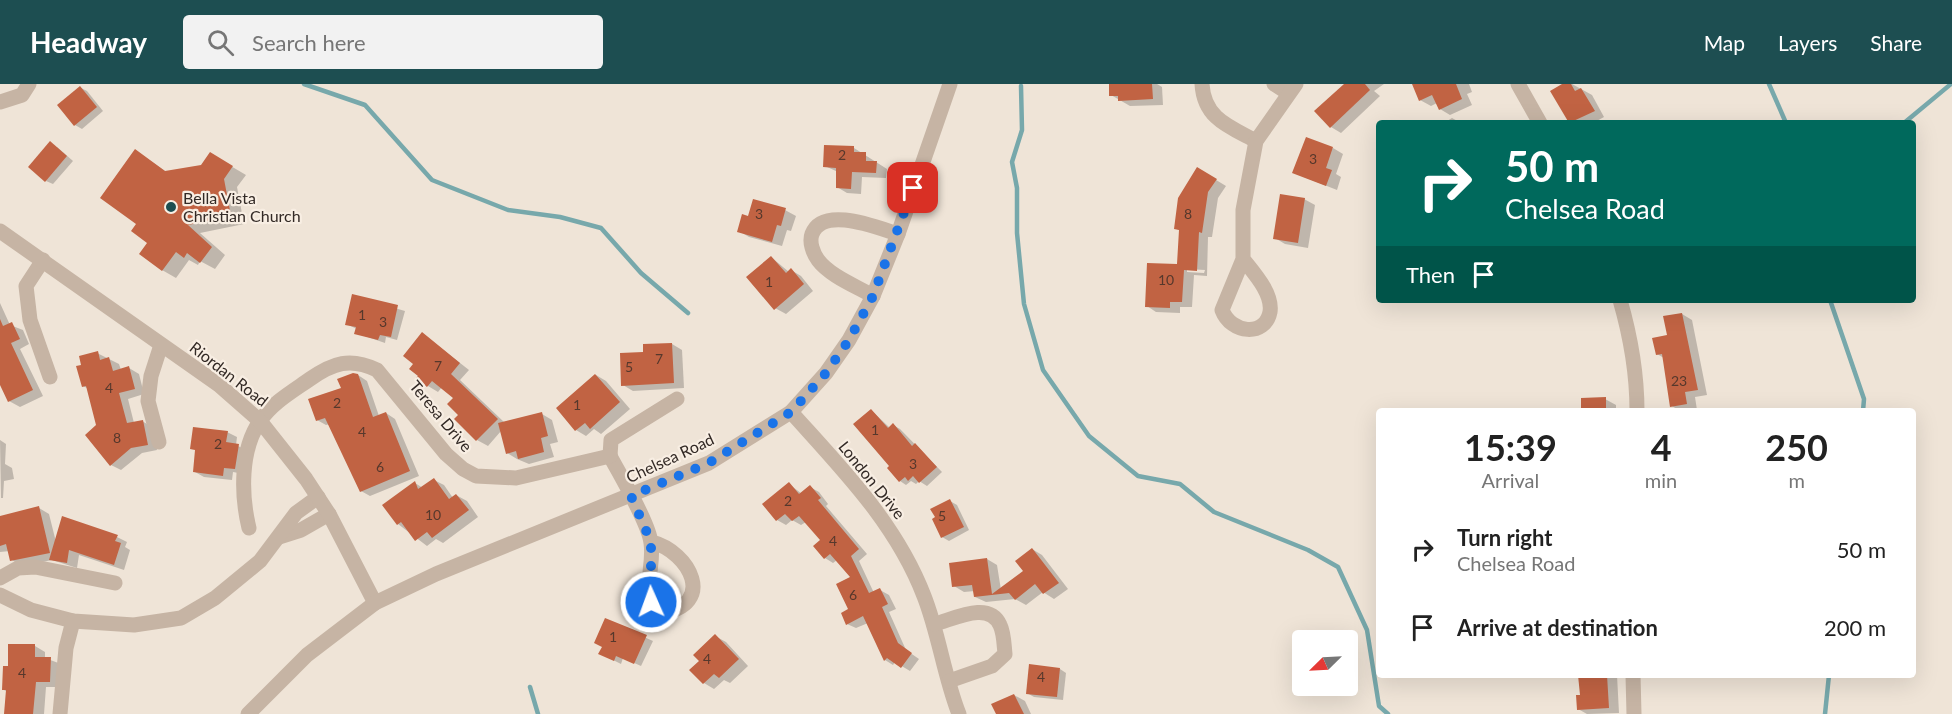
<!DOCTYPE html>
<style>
:root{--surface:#fff;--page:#f2f2f2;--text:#222;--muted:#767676;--accent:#1d4e51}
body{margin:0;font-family:Lato,sans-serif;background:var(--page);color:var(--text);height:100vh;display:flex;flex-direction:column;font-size:22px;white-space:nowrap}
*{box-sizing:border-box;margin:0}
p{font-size:20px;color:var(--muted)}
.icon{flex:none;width:33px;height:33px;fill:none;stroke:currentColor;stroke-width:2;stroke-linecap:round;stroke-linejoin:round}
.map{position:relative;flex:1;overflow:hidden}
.sheet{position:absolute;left:1376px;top:324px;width:540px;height:270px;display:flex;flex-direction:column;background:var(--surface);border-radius:6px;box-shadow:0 6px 24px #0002}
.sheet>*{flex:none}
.hud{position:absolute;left:1376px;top:36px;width:540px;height:183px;border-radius:6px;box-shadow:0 6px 24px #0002;background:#00695c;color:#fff;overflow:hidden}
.needle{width:39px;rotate:246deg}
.buttons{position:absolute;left:1292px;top:546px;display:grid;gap:12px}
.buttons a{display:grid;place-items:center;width:66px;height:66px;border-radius:6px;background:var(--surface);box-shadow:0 6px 24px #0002;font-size:30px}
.pin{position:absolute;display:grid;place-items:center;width:51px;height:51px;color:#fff;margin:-26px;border-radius:12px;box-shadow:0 3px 9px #0006}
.me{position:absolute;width:66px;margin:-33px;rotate:358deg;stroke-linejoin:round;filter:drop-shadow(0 0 4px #0008)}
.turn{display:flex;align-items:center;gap:21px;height:126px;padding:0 30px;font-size:27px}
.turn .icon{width:78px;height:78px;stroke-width:2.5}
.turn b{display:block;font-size:42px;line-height:51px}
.then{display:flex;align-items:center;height:57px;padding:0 30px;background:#0003;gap:12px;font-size:22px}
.eta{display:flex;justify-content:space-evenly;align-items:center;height:102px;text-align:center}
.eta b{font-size:36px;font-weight:700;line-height:42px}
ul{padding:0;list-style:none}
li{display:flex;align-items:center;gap:18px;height:78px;padding:0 30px}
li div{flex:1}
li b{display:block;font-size:22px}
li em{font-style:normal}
header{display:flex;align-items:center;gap:36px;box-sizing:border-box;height:84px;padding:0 30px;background:var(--accent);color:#fff}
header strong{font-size:28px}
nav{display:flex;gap:33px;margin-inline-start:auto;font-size:21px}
.search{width:420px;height:54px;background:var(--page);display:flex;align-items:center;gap:15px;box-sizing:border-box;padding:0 21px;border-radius:6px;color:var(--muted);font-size:22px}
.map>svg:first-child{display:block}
</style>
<header>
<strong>Headway</strong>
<div class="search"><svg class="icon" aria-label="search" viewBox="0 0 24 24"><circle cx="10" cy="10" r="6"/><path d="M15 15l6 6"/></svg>Search here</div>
<nav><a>Map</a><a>Layers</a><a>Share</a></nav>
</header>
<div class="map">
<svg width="1952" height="630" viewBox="0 0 1952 630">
<rect width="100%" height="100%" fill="#efe4d7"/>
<g fill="#0003" fill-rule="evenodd">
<path d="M1110,0H1157L1162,3L1163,21L1130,22L1111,11Z"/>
<path d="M1346,0H1384L1374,7L1380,12L1341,49L1331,43Z"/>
<path d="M1413,0H1469L1472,8L1467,10L1472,21L1450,31L1440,25L1437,19L1431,22L1420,16Z"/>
<path d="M1565,0H1572L1592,11L1604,33L1593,39H1570L1552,7Z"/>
<path d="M81,4L87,7L103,27L82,45L75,41Z"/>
<path d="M1452,34L1461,39H1444Z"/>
<path d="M57,63L73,77L53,100L46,97Z"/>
<path d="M854,64L887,85L886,94L862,93L861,110L847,109L837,103L838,88L825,82Z"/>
<path d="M1333,64L1343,70L1336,90L1341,93L1337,106L1294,89Z"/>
<path d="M136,67L168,89L224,78L246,91L237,103L244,140L200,149L225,171L215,185L200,177L198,181L189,176L176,194L162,186L138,140Z"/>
<path d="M1198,85L1226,102L1218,114L1212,153H1208L1207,192L1194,191L1192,223H1180V229L1156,228L1147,222L1179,182L1181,147L1175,144ZM1187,185L1205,186L1204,189L1187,188Z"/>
<path d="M1304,115L1315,121L1308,164L1285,160L1275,154Z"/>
<path d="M785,126L796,132L791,147L787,146L782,162L749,153L739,147L750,134Z"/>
<path d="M771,173L789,188L791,186L801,192L813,207L786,230L775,224Z"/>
<path d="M353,212L405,227L397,256L386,253L385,259L356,249L357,245L346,240Z"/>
<path d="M0,219L10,241L23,246L29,260L20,265L43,312L20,323L9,317L0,298Z"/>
<path d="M1682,230L1692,236L1707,311L1695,313L1697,326L1689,327H1680L1672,322L1664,274L1657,270Z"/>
<path d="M423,250L469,286L460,296L505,339L542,330L552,336L558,358L550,360L554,373L529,380L517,375L507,369L501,347L488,362L477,356L456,335L460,331L455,314L442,303L438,308L428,302Z"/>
<path d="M672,260L682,266L684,304L633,307L623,301Z"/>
<path d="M97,269L119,280L121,286L129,284L139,290L144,310L128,315L134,339L142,337L152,343L157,366L142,369L121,386L111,381L89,305L83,302V282Z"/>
<path d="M358,291L367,297L379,332L386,329L395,335L419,392L370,412L361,407L330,340L326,341L317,336L343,305Z"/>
<path d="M596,291L606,297L630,325L601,350L594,345L586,352L576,346Z"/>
<path d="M1605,315L1616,321V327H1583Z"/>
<path d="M871,326L890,344L893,341L900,345L942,388L927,402L919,397L916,400L911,397L906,401L900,397L891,382Z"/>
<path d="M227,348L237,353L236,361L248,367L244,390L233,388L232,396L204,393L195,388L197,367Z"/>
<path d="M0,356L6,360L5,380L12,384L14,395L4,397L3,414H1Z"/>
<path d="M434,396L444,401L453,414L456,411L467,417L478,433L443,459L436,455L427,462L398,440L415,399L423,404Z"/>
<path d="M789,400L802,410L810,403L819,408L828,420L826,422L867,470L859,477L874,509L880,506L889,511L896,525L889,528L906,566L919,575L910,587L895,578L893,581L885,576L868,539L856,544L847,540L852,493L837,476L833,479L825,474L822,457L806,438L801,441L792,436L786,441L777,436Z"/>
<path d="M950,417L957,421L969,446L949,457L942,453L937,434Z"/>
<path d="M39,424L49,430L56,458L117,453L127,458L125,463L130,466L124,486L79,471L77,484L52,476L22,482L12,476L10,467L0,468V433Z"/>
<path d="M1032,465L1042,471L1068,505L1054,515L1043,508L1026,521L1015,515L986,518L975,513V507L964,508L954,502L987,475L997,481L1001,506L1025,487Z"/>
<path d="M606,536L653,557L641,582L623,574L621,580L607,573L603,563Z"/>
<path d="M715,552L726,558L748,582L730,599L724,596L714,605L704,599L701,577Z"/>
<path d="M35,562L45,568V574L61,580L60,603H46L44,630H6L8,608L4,606L9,584Z"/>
<path d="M1060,585L1066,589L1063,616L1034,613L1027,609Z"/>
<path d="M1580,591H1617L1619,629L1587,630L1578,625L1581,613Z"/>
<path d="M1673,591H1695V593H1678Z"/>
<path d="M1014,611L1025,617L1031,630H997Z"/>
</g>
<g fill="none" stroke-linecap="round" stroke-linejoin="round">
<g stroke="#77a8ab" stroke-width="4.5">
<path d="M304,0L365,21L432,96L508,126L560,133L601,144L641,189L688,229"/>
<path d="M1769,0L1786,39"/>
<path d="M1021,2L1022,46L1012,78L1017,104V149L1024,220L1043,286L1089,352L1138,392L1180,400L1214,428L1308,466L1338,483L1367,546L1379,622L1388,630"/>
<path d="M1904,39L1951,0"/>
<path d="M1830,216L1864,315L1863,327"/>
<path d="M530,603L538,630"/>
<path d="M1825,630L1829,591"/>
</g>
</g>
<g fill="#c16343">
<path d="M1109,0H1152L1153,15L1118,17V12H1109Z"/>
<path d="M1344,0H1365L1370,6L1330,44L1314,27Z"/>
<path d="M1412,0H1456L1462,15L1439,26L1432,11L1419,17Z"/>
<path d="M1562,0H1571L1575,7L1581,4L1595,27L1569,39L1550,7Z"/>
<path d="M80,2L97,23L74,42L57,21Z"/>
<path d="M1306,53L1333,63L1326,84L1332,86L1326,102L1292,89Z"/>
<path d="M50,57L67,72L45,98L28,83Z"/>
<path d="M824,61L854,62V68H866V77H877L876,89L852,88L851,105L836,104V84L823,83Z"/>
<path d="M135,65L165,87L201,81L210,68L233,82L224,95L231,132L188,141L212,163L200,179L187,169L184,174L176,168L162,187L139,170L147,159L131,147L136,140L100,114Z"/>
<path d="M1197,83L1217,95L1208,108L1202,149L1199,148L1197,187L1184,186L1182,218H1170V224L1145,223L1147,179L1177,180L1179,146L1174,145L1178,114Z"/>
<path d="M1280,110L1305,114L1298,159L1273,155Z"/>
<path d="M753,115L786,124L781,142L777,141L772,158L737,148L742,130L748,132Z"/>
<path d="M771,172L786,189L791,184L804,200L774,226L746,193Z"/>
<path d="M352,210L398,221L391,253L380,251L378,256L354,250L356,243L345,241Z"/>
<path d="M1682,229L1698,306L1685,308L1687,320L1670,323L1662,270L1656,271L1652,254L1667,251L1663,232Z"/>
<path d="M0,235L3,242L12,238L20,255L11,259L33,306L8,318L0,301Z"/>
<path d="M422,248L460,279L451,290L498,335L476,357L454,335L458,331L447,320L453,314L432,297L427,303L416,294L418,292L409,285L413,280L403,272Z"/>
<path d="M672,259L674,299L621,302L620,269L643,268V260Z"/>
<path d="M98,267L100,276L109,273L113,287L129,282L135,305L119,309L127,339L143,336L148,361L131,364L110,382L85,351L96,341L86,302L82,303L76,282L81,281L79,272Z"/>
<path d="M353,289L358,290L373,333L386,328L410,387L360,408L325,334L316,337L308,315L341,304L337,295Z"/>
<path d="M595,290L620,318L590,345L585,339L575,347L556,324Z"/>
<path d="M1606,313V327H1581V314Z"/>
<path d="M871,325L888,344L893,339L912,362L915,359L937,383L919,399L913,392L908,397L905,393L899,398L887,384L889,382L853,340Z"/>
<path d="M542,328L548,352L541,354L544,368L518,375L516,367L506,370L498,339Z"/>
<path d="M193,343L228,347L226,358L239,360L235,385L224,384L223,392L193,388L195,366L190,365Z"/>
<path d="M434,394L449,415L456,410L469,426L432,454L427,448L415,457L401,438L397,441L382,421L415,397L418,405Z"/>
<path d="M789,398L799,410L810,401L821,414L818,416L859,465L851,472L869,509L880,504L888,520L882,523L898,559L912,569L901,584L887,574L884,577L863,532L846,541L841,529L848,525L836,500L850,493L830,470L824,475L813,462L820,456L799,432L792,437L785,430L776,437L762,420Z"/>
<path d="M950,415L964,443L941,454L932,435L935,433L930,425Z"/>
<path d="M39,422L50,469L10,477L6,460L0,462V432Z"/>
<path d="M62,432L118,451L115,457L121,459L114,481L69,466L67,479L49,476Z"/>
<path d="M1032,464L1059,499L1043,510L1035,500L1015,516L1009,509L974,513L972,501L952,503L949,479L987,474L992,510L1023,487L1015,477Z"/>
<path d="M605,534L647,551L634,580L616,572L614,577L598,570L602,563L594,559Z"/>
<path d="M715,550L739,575L719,594L714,590L703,600L689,586L699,577L693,571Z"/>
<path d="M8,560H35V573H51L50,598H36L33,630H4L6,606H2L3,582H8Z"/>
<path d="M1029,580L1060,584L1057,613L1026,610Z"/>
<path d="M1578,591H1607L1609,624L1577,626L1576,611H1580Z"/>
<path d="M1014,610L1024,630H996L991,620Z"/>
</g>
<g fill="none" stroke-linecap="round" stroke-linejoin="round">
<g stroke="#c6b4a4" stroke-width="15">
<path d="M1202,0C1204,35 1230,43 1256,57"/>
<path d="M1274,0L1288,9"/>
<path d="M1518,0L1540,39"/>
<path d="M0,18L22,11L29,0"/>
<path d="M1243,175C1253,188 1273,209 1270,228C1265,253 1231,250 1222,226L1243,175V126L1256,57L1296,0"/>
<path d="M43,176L26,202L30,236L50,293"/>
<path d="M873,212C856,202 830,192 818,176C813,169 809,158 812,150C823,121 878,144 898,150"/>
<path d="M1620,216C1631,254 1637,288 1637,327"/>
<path d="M791,328C842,385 896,439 924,512C939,550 944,592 959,630"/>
<path d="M159,358L148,317L151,292L161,261"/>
<path d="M610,372C620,391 649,439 651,459C655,486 639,505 661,529C717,521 690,468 652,458"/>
<path d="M610,372L611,356L677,315"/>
<path d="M249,444C241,411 240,366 260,337C272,319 293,307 310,295C333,279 350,273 377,286L446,370L463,385L476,392L516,394L610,372"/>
<path d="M279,453L301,446L329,430"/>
<path d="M0,494L18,484L35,483L115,499"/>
<path d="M0,511L31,526L73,537L134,541L181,534L215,514L260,477L296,429L318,413"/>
<path d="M935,540C954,535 989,516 1000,541C1004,549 1004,561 1005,570L992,582L949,597"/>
<path d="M1633,591L1634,630"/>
<path d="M60,630L66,564L73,537"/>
</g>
<g stroke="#c6b4a4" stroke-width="15">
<path d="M0,147L219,301L260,337L306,395L329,430L375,519"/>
<path d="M248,630L307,571L375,519L436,490L709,379L791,328L826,289L849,256L873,212L898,150L950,0"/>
</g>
</g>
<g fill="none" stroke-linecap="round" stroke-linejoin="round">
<path stroke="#1a73e8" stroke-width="10" stroke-dasharray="0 18" d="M651,518V458L631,412L709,379L791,328L826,289L849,256L873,212L913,104"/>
</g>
<circle fill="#1d4e51" stroke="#f8eee3" stroke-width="2" cx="171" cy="123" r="6"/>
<g text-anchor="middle" stroke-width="4.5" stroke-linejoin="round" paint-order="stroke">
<g font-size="14" fill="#56382c">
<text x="842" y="76">2</text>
<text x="1313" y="80">3</text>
<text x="759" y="135">3</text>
<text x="1188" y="135">8</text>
<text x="1166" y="201">10</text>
<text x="769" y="203">1</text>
<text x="362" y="236">1</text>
<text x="383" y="243">3</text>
<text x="659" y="280">7</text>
<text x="438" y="287">7</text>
<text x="629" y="288">5</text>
<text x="1679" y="302">23</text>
<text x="109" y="309">4</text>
<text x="337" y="324">2</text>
<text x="577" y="326">1</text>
<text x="875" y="351">1</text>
<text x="362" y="353">4</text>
<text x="117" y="359">8</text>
<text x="218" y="365">2</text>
<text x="913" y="385">3</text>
<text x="380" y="388">6</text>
<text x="788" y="422">2</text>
<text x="433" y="436">10</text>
<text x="942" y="437">5</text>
<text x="833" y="462">4</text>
<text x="853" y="516">6</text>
<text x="613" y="558">1</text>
<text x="707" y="580">4</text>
<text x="22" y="594">4</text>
<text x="1041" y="598">4</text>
</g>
<g font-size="16" fill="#322925" stroke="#f8eee3" text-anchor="start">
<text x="183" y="120">Bella Vista<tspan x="183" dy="18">Christian Church</tspan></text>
</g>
<g font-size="16" fill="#322925" stroke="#f8eee3">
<text transform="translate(229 290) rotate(38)" y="6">Riordan Road</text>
<text transform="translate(441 332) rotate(50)" y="6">Teresa Drive</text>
<text transform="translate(670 374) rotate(-25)" y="6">Chelsea Road</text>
<text transform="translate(872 396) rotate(51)" y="6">London Drive</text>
</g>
</g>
</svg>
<div class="buttons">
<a><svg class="needle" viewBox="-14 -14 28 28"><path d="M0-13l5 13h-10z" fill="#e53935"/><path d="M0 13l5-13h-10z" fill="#767676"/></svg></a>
</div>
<div class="pin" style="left:913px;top:104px;background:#d93025"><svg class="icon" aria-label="arrive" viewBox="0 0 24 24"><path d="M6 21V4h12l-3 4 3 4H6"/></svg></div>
<svg class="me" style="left:651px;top:518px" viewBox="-20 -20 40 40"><circle r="17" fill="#1a73e8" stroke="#fff" stroke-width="3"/><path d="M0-11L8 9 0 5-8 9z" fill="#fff"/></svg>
<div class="hud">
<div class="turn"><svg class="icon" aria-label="right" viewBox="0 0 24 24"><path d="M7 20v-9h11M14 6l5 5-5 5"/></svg><div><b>50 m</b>Chelsea Road</div></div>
<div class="then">Then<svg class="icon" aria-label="arrive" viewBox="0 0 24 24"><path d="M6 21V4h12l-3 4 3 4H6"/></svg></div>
</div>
<section class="sheet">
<div class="eta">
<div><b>15:39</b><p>Arrival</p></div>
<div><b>4</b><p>min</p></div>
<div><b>250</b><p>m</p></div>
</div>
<ul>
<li><svg class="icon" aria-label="right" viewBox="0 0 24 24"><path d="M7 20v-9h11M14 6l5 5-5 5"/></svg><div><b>Turn right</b><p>Chelsea Road</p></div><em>50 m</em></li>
<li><svg class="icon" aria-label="arrive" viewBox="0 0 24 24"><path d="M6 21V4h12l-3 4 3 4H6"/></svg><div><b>Arrive at destination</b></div><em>200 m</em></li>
</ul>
</section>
</div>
